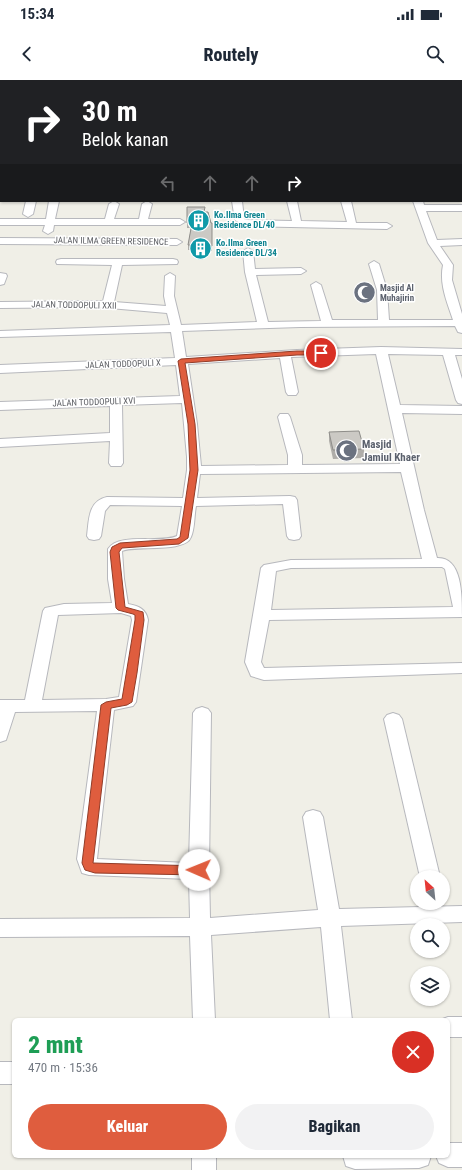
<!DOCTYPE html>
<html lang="id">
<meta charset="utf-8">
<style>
:root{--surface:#fff;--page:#f2f2f3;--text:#1f2937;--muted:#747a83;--accent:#df5d3e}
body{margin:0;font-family:"Roboto Condensed",sans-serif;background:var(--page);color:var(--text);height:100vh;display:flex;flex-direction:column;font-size:15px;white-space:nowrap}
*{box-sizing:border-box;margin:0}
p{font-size:13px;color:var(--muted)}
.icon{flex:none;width:22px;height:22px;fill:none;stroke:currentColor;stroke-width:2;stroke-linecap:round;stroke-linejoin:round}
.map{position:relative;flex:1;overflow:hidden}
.side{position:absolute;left:12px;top:938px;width:438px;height:140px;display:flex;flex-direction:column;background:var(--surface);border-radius:6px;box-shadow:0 1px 3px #0004}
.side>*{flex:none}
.banner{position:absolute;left:0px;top:0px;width:462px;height:122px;box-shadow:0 1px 3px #0004;background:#202124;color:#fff;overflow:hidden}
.needle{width:26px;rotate:333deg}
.controls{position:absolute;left:410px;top:790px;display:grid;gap:8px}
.controls a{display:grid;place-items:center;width:40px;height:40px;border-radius:50%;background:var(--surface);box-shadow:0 1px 3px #0004;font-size:20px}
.pin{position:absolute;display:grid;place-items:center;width:34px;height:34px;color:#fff;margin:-17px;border:2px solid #fff;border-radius:50%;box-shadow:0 1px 4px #0007}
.me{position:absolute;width:44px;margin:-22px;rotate:271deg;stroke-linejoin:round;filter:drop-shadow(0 0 3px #0008)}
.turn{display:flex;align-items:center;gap:14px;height:84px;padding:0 16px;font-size:18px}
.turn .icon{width:52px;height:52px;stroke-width:2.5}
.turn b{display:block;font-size:28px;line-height:34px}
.lanes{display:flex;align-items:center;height:38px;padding:0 16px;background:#0003;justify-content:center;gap:20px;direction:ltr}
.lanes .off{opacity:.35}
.round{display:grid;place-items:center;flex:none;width:42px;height:42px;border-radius:21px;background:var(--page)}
.summary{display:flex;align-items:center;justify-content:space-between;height:68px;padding:0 16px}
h1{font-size:24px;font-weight:800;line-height:30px;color:#1e9e55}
.cta{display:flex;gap:8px;margin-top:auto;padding:8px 16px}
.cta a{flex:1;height:46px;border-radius:24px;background:var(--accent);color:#fff;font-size:16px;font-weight:800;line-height:46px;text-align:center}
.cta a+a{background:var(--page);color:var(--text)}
.status{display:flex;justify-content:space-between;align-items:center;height:28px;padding:0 20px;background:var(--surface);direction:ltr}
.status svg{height:11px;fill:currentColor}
header{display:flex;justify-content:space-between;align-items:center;height:52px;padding:0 16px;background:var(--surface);font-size:18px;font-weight:800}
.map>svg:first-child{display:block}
</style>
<div class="status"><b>15:34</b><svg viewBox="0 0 49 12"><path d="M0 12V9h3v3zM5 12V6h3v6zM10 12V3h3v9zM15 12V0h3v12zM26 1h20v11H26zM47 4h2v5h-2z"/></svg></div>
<header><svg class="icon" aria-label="back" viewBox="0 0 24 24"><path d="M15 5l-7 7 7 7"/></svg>Routely<svg class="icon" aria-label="search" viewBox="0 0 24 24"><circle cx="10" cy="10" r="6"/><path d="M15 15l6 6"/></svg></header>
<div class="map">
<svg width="462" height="1090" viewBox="0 0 462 1090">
<rect width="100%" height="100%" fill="#f0efe7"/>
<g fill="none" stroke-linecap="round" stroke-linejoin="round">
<defs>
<g id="minor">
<path d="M44,0H54L43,1Z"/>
<path d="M117,0H126L116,1Z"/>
<rect x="0" y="12" width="1" height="4"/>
<rect x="461" y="12" width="1" height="4"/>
<rect x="461" y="24" width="1" height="4"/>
<rect x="461" y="38" width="1" height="4"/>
<rect x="461" y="52" width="1" height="4"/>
<rect x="0" y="54" width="1" height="4"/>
<rect x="461" y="67" width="1" height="4"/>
<rect x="0" y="96" width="1" height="6"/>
<rect x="461" y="99" width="1" height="6"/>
<rect x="0" y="114" width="1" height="6"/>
<path d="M26,121H36L33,134L28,137L23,134Z"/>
<path d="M49,121H59L55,139H105L109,124L114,121L119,124L114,139H139L142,124L147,121L152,124L148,139H180L185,142L180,145H54L53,151L48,154L43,151L45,145H0V139H46Z"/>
<path d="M232,121H242L244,139L247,140L292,141L287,121H297L301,141L347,142L341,121H351L356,143H387L392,146L387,149L245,146L235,140Z"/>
<path d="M413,121H423L424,125H462V131H426L437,160L462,159V165L440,166L453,185L452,200L462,234V253L458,252L455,246L300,247L182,251L186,277L297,270L381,267L462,269V275H455L462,299V324L458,323L456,320L443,275L388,274L400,325L462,326V334L402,333L424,430L437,478C462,477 462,514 462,537L269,540L261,582L264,588L462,583V593L264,600L251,596L245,582L261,488L264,485L291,480L422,479L401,392L200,394L197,418L290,416L295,417L297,420L301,456L299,459L294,460L289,459L287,456L283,424L196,426C194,436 195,448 191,457C186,473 136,465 122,471L124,499L128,524C139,526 146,529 148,540L136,622L133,626L114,630L97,779L189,783L193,633L196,629L202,627L208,629L211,633L209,791L210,838L318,830L303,737L306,732L313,730L320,732L323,737L339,829L462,826V842L341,846L352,940H330L321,847L211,855L215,940H193L190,856L0,857V839L190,838L189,799L89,795L82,793L77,779L97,631L15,632L6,660L0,662V620H25L43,531L45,528L64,524L112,523L108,499V469C119,452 160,464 177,456L182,426L110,425L105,431L101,456L99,459L94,460L89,459L87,456C89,440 88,421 107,417L183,418L187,390V377L182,323L122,325L123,383L121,386H111L109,383L110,361L0,367V359L110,353V326L0,330V322L180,316L176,285L0,293V285L175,278L171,252L0,257V251L170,245L167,233L98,227L0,228V222L103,221L112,185L57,184L56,182L57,180L61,179H173L177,180L178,182L177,184L122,185L114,222L166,226L164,216L165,196L170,193L175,196L174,216L181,245L257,242L245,192L243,171L248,168L253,171L255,189L301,188L306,191L301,194L256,195L268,242L321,241L311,205L316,202L321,205L332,240H378L377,210L369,184L374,181L379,184L387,210L389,240H453C447,222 439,204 443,185L428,163ZM376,274L400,384L302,385V375L290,337L288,334H280L278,337L288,375V385L201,386L197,344L188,284L280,278L286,312L288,315H296L298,312L291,277ZM431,487H442L445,489L453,527L271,530L276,491L291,488ZM121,533L131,536L132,540L119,617L106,619L42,620L58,535Z"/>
<path d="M0,158L177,159L182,162L177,165L0,164Z"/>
<path d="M0,193L6,194L7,196L4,204L0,205Z"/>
<path d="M393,633L399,635L402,639L440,797H420L384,639L387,635Z"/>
<path d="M448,937H462V957H448V940H440Z"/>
<rect x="0" y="982" width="14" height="22"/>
<path d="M448,1063H462V1087H448L439,1083L436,1076H448Z"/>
<rect x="192" y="1076" width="24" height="14"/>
<path d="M343,1076H431L428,1085L419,1088L355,1089L346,1086Z"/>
</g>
<g id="secondary">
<path d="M72,0H85L86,1H73Z"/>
<path d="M322,0H347L321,1Z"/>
<rect x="0" y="48" width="1" height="6"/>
</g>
</defs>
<use href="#minor" stroke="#b7b8bd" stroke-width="2"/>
<use href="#secondary" stroke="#b8bac0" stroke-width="2"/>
<use href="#minor" fill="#fff" fill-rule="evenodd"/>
<use href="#secondary" fill="#fff" fill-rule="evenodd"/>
</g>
<g fill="#afada9">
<path d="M187,127L205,132L211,143H212V171L188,170V165L191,148H187Z"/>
<path d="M329,352L364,369V378L333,379L329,361Z"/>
</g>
<g fill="#cbc9c4" stroke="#8e8d89">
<path d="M208,0H226L227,1H208Z"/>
<rect x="0" y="70" width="1" height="6"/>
<path d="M187,127H205L204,132H208L211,143H212V166L188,165L192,143H187Z"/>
<path d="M359,351L364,369L333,370L329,352Z"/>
</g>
<path fill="#df5d3e" stroke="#913c28" d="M297,271H321L324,273L321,275H297L185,283L195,344L198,390L188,458L179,464L122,468L119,472L125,527L143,532L144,540L137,593L132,622L127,625L111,628L93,783L199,786L203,787L205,790L203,794L199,795L95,793L85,790L82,783L101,625L106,622L122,619L135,540V535L133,534L118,530L116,528L110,472L112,467L120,463L177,459L180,457L190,390L188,344L178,281L181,279Z"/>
<defs>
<symbol id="building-disc" viewBox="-11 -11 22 22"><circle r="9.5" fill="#0f9aa8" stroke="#fff"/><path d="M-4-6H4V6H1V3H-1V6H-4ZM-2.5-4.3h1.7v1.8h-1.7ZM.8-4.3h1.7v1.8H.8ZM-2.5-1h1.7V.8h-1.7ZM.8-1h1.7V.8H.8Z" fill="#fff"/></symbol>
<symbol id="mosque-disc" viewBox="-11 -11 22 22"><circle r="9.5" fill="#6b7280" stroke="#fff"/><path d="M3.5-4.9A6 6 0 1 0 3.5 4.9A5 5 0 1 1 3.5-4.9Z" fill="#fff"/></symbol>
</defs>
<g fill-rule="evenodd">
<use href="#building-disc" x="186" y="128" width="25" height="25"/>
<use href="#building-disc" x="188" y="156" width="25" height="25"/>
<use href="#mosque-disc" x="352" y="200" width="25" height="25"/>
<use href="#mosque-disc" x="334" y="358" width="25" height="25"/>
</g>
<g text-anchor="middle" stroke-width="3" stroke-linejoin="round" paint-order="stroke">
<g font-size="9" font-weight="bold" fill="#0d838f" stroke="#fff" text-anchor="start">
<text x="214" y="138">Ko.Ilma Green<tspan x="214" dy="10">Residence DL/40</tspan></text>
<text x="216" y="166">Ko.Ilma Green<tspan x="216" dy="10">Residence DL/34</tspan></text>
</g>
<g font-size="9" fill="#5f6166" stroke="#fff">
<text transform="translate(111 161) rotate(1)" y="3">JALAN ILMA GREEN RESIDENCE</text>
<text transform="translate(74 225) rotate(1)" y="3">JALAN TODDOPULI XXII</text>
<text transform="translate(123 284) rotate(-2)" y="3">JALAN TODDOPULI X</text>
<text transform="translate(94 322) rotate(-2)" y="3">JALAN TODDOPULI XVI</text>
</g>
<g font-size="9" font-weight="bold" fill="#5b616d" stroke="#fff" text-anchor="start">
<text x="380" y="211">Masjid Al<tspan x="380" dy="10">Muhajirin</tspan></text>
</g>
<g font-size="11" font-weight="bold" fill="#5b616d" stroke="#fff" text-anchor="start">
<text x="362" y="368">Masjid<tspan x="362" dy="13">Jamiul Khaer</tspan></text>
</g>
</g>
</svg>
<div class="controls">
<a><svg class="needle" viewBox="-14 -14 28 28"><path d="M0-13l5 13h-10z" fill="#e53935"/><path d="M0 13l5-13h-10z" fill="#747a83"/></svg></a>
<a><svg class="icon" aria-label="search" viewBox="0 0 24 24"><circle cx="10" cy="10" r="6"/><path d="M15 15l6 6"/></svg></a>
<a><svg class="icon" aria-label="layers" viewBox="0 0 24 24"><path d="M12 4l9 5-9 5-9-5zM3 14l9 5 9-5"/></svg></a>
</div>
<div class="pin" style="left:321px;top:273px;background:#d93025"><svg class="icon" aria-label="arrive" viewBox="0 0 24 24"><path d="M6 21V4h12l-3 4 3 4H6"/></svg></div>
<svg class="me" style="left:199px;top:790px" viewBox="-20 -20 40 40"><circle r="19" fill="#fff"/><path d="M0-13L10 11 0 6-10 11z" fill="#df5d3e"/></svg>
<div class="banner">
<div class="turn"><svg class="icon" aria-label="right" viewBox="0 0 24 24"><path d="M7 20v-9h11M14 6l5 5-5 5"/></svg><div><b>30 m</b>Belok kanan</div></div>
<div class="lanes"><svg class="icon off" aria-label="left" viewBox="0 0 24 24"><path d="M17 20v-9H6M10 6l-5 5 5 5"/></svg><svg class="icon off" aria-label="ahead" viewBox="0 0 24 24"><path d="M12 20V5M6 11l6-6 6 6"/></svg><svg class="icon off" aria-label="ahead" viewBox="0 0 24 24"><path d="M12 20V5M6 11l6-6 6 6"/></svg><svg class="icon" aria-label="right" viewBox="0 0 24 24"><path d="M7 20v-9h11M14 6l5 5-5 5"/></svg></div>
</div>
<section class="side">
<div class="summary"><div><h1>2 mnt</h1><p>470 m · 15:36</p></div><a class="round" style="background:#d93025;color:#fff"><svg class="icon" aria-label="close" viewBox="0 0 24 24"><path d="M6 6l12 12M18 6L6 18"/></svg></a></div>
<div class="cta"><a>Keluar</a><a>Bagikan</a></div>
</section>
</div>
